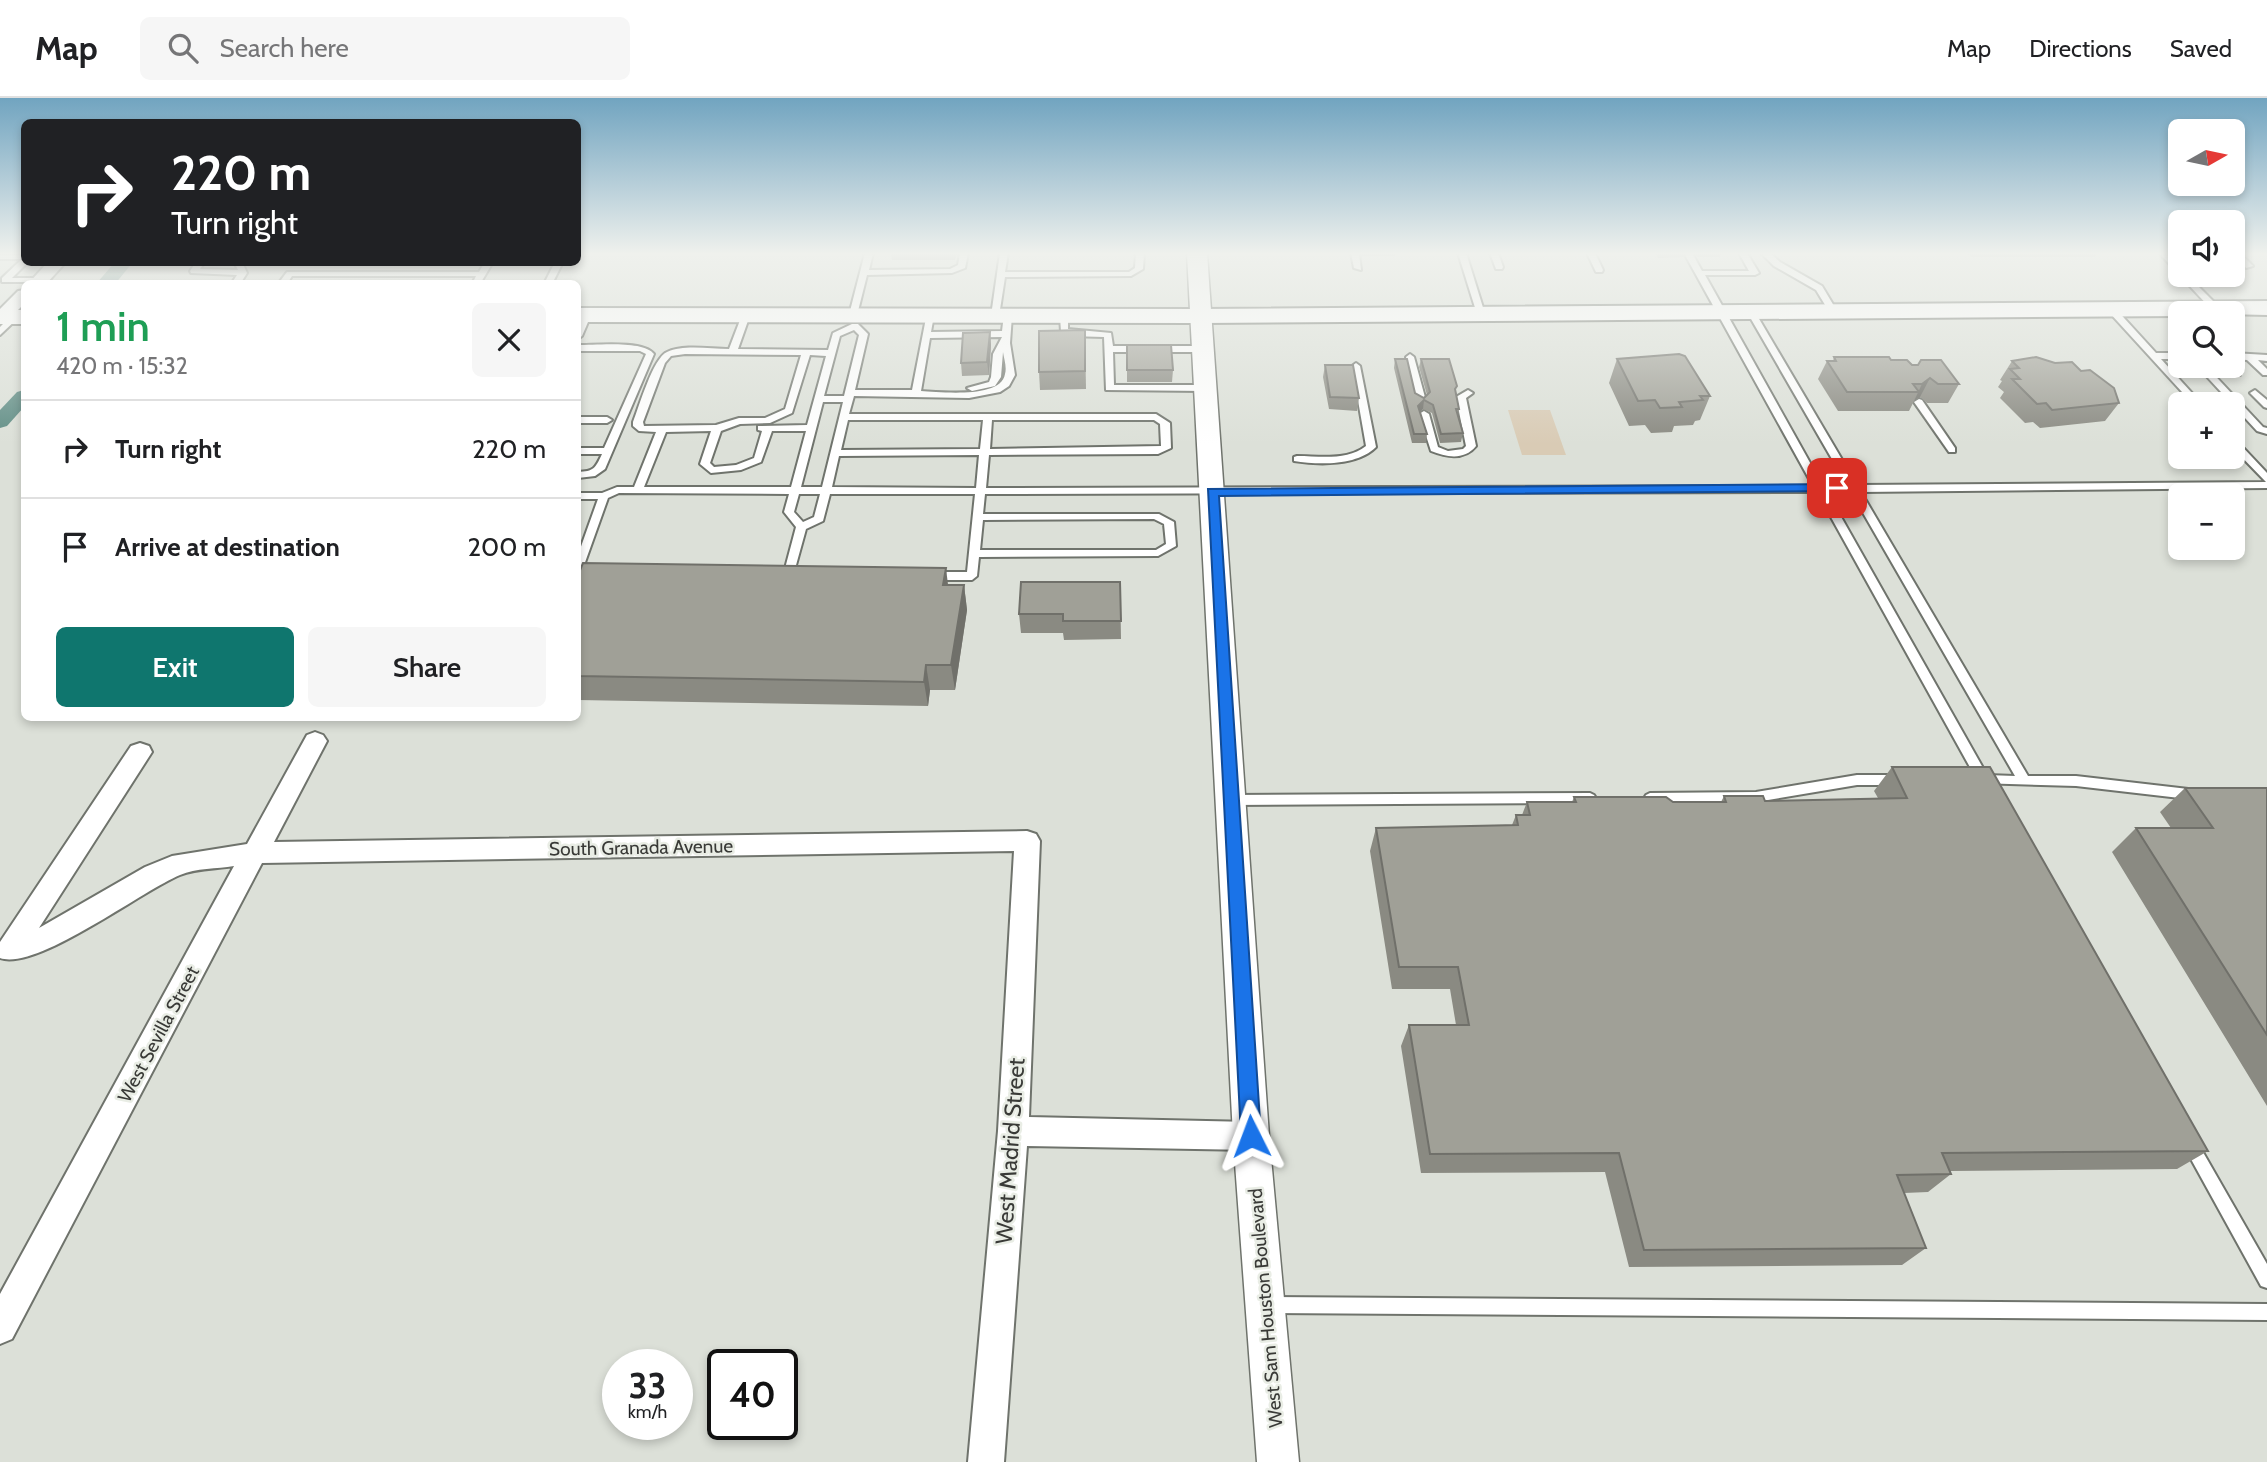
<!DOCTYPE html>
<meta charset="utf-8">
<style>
:root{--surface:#fff;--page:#f6f6f6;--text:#202124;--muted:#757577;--line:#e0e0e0;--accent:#0f766e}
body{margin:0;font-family:Cabin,sans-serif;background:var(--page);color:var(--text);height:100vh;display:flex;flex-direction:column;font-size:26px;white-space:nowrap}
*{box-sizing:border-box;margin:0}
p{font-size:23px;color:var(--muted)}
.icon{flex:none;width:38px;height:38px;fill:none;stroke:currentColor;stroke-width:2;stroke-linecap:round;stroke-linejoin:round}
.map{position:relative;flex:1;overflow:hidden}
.sheet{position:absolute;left:21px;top:182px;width:560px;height:441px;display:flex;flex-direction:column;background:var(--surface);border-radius:10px;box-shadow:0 4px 10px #0003}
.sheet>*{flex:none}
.top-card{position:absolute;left:21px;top:21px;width:560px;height:147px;border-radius:10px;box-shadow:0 4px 10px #0003;background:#202124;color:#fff;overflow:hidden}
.needle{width:46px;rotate:81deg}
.tools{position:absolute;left:2168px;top:21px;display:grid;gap:14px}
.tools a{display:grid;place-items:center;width:77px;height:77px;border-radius:10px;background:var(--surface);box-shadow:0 4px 10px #0003;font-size:35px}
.speed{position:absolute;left:602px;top:1251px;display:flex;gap:14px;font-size:35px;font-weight:700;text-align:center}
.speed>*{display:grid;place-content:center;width:91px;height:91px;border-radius:50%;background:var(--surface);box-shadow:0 4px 10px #0003;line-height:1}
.speed small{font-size:18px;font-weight:400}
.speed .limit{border:4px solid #111;border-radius:10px;background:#fff;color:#111}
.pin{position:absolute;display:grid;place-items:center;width:60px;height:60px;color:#fff;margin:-30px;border-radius:14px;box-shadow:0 4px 10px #0006}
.me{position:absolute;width:77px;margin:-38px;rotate:357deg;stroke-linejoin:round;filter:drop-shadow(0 0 5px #0008)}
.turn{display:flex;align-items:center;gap:24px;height:147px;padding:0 35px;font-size:32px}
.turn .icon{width:91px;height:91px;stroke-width:2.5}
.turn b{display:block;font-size:49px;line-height:60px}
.round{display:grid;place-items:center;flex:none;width:74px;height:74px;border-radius:10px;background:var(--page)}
.summary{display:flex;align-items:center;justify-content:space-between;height:119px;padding:0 35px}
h1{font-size:42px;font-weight:600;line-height:52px;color:#1e9e55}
.primary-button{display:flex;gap:14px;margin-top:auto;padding:14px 35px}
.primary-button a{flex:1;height:80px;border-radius:10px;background:var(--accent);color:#fff;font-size:28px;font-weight:600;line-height:80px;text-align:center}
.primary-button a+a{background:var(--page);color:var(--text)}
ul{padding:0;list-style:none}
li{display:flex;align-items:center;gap:21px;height:98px;padding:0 35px;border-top:2px solid var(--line)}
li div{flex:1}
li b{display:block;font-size:26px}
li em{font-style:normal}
header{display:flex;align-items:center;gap:42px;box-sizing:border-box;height:98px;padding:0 35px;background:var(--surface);border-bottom:2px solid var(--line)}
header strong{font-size:33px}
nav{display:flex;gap:38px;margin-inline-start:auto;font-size:24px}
.search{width:490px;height:63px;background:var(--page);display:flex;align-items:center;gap:18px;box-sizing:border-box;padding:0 24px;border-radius:10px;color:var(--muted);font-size:26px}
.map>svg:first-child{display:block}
</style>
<header>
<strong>Map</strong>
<div class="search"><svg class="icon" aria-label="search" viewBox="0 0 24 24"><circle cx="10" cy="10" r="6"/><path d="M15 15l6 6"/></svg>Search here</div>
<nav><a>Map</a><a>Directions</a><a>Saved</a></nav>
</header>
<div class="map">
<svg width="2267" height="1364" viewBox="0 0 2267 1364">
<rect width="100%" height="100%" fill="#dce0d8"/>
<path fill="#d9cbb5" d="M1508,312H1550L1566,357H1522Z"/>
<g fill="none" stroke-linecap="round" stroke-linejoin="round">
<g fill="#608d85" fill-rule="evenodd">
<path d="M115,164H133L115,186H96Z"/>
<path d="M24,292V309L7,328L0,330V312L17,294Z"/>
</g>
<defs>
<g id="service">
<path d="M865,155H873L869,172L950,171L958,167L960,155H968L965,170L952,175L867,177L857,217L853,220L849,217Z"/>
<path d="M1000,155H1008L1005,174H1129L1135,170L1136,155H1144L1143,171L1131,178L1005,179L999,218L995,221L991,218Z"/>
<path d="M1351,155H1359L1361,172L1354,170Z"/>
<path d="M1458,155H1466L1485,216L1484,218L1477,216Z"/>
<path d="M1490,155H1498L1503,169L1502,171H1496Z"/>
<path d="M1587,155H1595L1603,172L1602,174H1596Z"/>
<path d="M1684,155H1692L1702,173H1749L1739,155H1747L1759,175L1755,177H1705L1823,388L1847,387L1747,214L1748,212L1755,214L1857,387L2266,384L2233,350V341L2236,342L2267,375V390L1861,394L2028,678H2076L2197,692L2201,694L2203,697L2201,700L2197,702L2076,688L1977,685L1976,680L1817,394L985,396L983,416H1159L1174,424L1176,448L1158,458L979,459L977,478L972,482H931L926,478L931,474H967L975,396H830L823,423L806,431L793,478L788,482L783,478L796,429L784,414L789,396L619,395L608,400L583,470L578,473V457L598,401H578V395H602L617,389H634L656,334L639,333L633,328V324C639,309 653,260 667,254C684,246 710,251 729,251L742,217L746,214L750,217L738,251L828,252L833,235L852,226H858L868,236L855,292H912L927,215L934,217L931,234L1002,233L1004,217L1008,214L1012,217L1010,245L1015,277L1009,288L1000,294L969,300L854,298L849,316H1156L1170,325L1171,350L1158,356L989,357L986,390L1813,388ZM854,232L859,237L844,298H824L840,238ZM1002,239L993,256L991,279L989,284L967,290L972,293L995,288L1001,279L1003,254C1004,261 1007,269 1005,276C1001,301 940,294 921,293L930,240ZM685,256L801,257L785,311L765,320H739L716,327L644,328L643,324L665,265L671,258ZM810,257L826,258L807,327L758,328V332L762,333L754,360L736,367L714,369L710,365L721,333L740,326L770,325L792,315ZM823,304H843L822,389H801ZM848,322H983L980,351L841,352ZM992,322H1154L1160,326L1161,348L990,351ZM711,333L700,366L711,375L741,372L761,364L772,333H806L791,389H644L666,334ZM979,357L976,390L832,389L839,358ZM1827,394H1851L2015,678L1987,677ZM799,396H820L814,419L803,424L794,414ZM1154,421L1164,426L1166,446L1156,452H980L983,422Z"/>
<path d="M1761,155H1770L1780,164L1822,188L1837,213L1836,215H1830L1816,192L1774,168Z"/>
<path d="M2159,155H2168L2180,170V177H2187L2218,208V212H2212Z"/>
<path d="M2233,155H2240L2253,168L2246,170Z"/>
<rect x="0" y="157" width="24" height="4"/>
<path d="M21,162H24V164H28L12,180H43V184H2V180Z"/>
<path d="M196,164H205L200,171L238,172L234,164H242L247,175L240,186H231L237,177L191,175L190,173Z"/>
<path d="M485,164H493L480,186H472L476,178H292L287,186H278L287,174H479Z"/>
<path d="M555,164H563L552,186H544Z"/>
<path d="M2108,209H2114L2156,255H2180V261H2161L2202,306H2193L2108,213Z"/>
<path d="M584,215L591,217L582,238L578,241V229Z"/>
<path d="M1064,215L1068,218V231L1111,235L1113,248H1204L1208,251L1204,254H1113L1114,287H1206L1211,290L1206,293L1106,292L1104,239L1069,238L1061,234L1060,218Z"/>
<path d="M12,217L19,219L0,237V229Z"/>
<path d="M578,247C596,247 644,242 654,256L605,371L595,378L578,380V374C594,373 595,371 602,356H578V350H604L646,256L640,253H578Z"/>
<path d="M2233,255L2267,257V263L2258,262L2267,271V277H2263L2247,262L2233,261Z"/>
<path d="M1410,256L1414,259L1426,303L1424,305L1421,306L1416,303L1406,259Z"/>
<path d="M1356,265L1360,268L1376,349C1357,368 1319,367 1294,363V359L1297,358C1320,358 1347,363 1366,348L1352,268Z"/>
<path d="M2233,267L2240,273V277H2234L2225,268Z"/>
<path d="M2197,268H2206L2263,329L2267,330V336L2257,333Z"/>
<path d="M1468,292L1473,295L1466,300L1476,348C1464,363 1446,359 1431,353L1419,316L1424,313L1429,316L1438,349L1448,353L1463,351L1466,348L1456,299Z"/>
<path d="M2255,292L2267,302V310L2264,309L2250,295Z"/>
<path d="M1919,301L1922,302L1955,350V354H1949L1914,304Z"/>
<path d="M578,319H607L612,322L607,325H578Z"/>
<path d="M1857,677H1896L1900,679L1902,682L1900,685L1896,687H1857L1756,704L1650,705L1646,703L1644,700L1646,697L1650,695L1756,694Z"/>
<path d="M1590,695L1594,697L1596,700L1594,703L1590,705L1231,707L1227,705L1225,702L1227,699L1231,697Z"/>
<path d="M2191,1040L2196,1042L2267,1166V1190L2261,1188L2186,1052L2183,1047L2186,1042Z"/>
<path d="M1269,1199L2267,1206V1222L1269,1215L1263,1213L1261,1207L1263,1201Z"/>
</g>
<g id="minor">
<path d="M48,164H66L46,186H28Z"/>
<path d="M24,192V206L7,223L0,224V211L18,193Z"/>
<path d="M315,634L323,637L327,643L274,744L1027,733L1036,736L1040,743L1029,1019L1251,1024L1262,1028L1266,1038L1262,1048L1251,1052L1027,1048L1004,1364H968L998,1033L1014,753L262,765L12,1241L0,1246V1196L234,768C217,771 196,770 180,777C141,793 37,873 0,860V844L131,648L140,645L149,648L152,654L39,830L145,769L172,758L247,746L307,637Z"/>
</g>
<path id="tertiary" d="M1187,155H1207L1269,1038L1299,1364H1257L1233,1038Z"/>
<g id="secondary">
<path d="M2267,203V217L2180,215V218L1202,225L578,224V210L1202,211Z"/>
<rect x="0" y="212" width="24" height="14"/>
</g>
</defs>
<use href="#service" stroke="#6f736c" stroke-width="4"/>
<use href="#minor" stroke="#6f736c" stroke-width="4"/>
<use href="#tertiary" stroke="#6f736c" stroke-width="3"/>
<use href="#secondary" stroke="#6f736c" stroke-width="4"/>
<use href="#service" fill="#fff" fill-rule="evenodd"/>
<use href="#minor" fill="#fff" fill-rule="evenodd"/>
<use href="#tertiary" fill="#fff" fill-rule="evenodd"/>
<use href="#secondary" fill="#fff" fill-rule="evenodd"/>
</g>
<g fill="#8a8a82">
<path d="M891,155H957L955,162H892Z"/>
<rect x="1362" y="155" width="33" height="3"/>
<path d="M1656,155H1685L1683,159L1658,160Z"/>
<path d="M1694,155H1721L1720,159H1697Z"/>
<path d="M1968,155H2097L2095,159H1971Z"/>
<path d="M1085,232L1086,291L1040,292L1039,274Z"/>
<path d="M990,234L991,247L989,277L962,278L961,265Z"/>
<path d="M1127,247L1173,272L1172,284H1127Z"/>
<path d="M1834,259L1891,262L1912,267H1918L1959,286L1948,305H1927L1920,299L1914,303L1909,313H1838L1818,281L1827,263H1833Z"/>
<path d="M1395,261L1415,295L1424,300L1427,297L1419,269L1421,261L1456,294L1459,311L1458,317L1463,335L1461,344L1440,345L1432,315L1423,311L1420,313L1427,336L1426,345H1412L1394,270Z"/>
<path d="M1617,261L1710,298L1700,322L1695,323L1693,327L1674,328L1672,334L1651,335L1645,327L1629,328L1609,285Z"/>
<path d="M2012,263L2119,305L2105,323L2040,330L2033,324L2025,325L2000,300L2004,294L1998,289L2002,283L2000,282Z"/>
<path d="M1325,267L1359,300L1357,313L1329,311L1323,279Z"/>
<path d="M578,477L964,487L967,512L955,592H930L928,608L578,602Z"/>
<path d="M1120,484L1121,541L1064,542L1063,535H1021L1019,516Z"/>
<path d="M1892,669L2208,1053L2177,1071L1950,1073L1951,1076L1928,1094L1904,1095L1926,1150L1902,1167L1629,1169L1605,1074L1421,1075L1401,948L1409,927H1456L1450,891H1392L1370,753L1376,730L1512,727L1516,717H1522L1527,704H1572L1574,699L1673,704H1721L1724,698L1765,703L1878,700L1874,693Z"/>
<path d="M2185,690H2267V1008L2112,754L2136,730H2171L2160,714Z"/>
</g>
<g fill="#70706a">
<path d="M990,234L991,247L989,277L987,264Z"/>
<path d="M1930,280L1920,299L1914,303L1922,286Z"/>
<path d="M1424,302L1423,311L1417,317L1418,308Z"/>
<path d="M946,470L949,495L943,487Z"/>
<path d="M964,487L967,512L955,592L951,567Z"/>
<path d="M926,567L930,592L928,608L924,584Z"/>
</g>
<g fill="#a0a097" stroke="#70706a" stroke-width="2">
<path d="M1085,232V273L1039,274V233Z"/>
<path d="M990,234L987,264L961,265L963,235Z"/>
<path d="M1127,247H1171L1173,272H1127Z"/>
<path d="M1679,256L1685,258L1710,298H1700L1703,302L1679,304L1682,309L1660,310L1655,302L1638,303L1617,261Z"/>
<path d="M1834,259H1889L1891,262H1907L1912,267H1918L1921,262H1941L1959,286H1938L1930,280L1922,286H1913L1919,294H1847L1827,263H1836Z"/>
<path d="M2036,259L2055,265L2072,264L2081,273L2090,272L2114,290L2119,305L2052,312L2046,305L2037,306L2012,281H2020L2010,271L2019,270L2012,263Z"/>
<path d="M1395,261H1407L1415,295L1424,300L1430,294L1421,261H1449L1457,288L1455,291L1459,311H1456L1463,335L1441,336L1433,307L1424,302L1418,308L1427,336H1414Z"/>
<path d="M1325,267H1353L1359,300L1330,299Z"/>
<path d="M583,465L946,470L943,487H964L951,567H926L924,584L578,578V477Z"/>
<path d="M1021,484H1120L1121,523H1063V516H1019Z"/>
<path d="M1892,669H1990L2208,1053L1942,1055L1951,1076L1897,1077L1926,1150L1644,1152L1619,1055L1430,1056L1409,927H1469L1458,869H1399L1376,730L1518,727L1516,717H1530L1527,704H1576L1574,699H1666L1673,704H1726L1724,698H1763L1765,703L1907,700Z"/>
<path d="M2185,690H2267V937L2136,730H2213Z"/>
</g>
<linearGradient id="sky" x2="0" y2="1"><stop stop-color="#71a4c0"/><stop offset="0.45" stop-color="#eff1ed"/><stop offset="1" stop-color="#eff1ed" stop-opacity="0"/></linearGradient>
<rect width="2267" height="346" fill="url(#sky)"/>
<path fill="#1a73e8" stroke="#114b97" stroke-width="2" d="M1837,386L1844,390L1842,393L1219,398L1261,1038L1258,1044L1251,1047L1244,1044L1241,1038L1208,391Z"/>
<g text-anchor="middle" stroke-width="5" stroke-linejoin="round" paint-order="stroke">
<g font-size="19" fill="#393a37" stroke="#e9ede5">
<text transform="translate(641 749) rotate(-1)" y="7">South Granada Avenue</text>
<text transform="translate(158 936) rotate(-62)" y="7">West Sevilla Street</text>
<text transform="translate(1265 1210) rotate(-95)" y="7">West Sam Houston Boulevard</text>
</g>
<g font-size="23" fill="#393a37" stroke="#e9ede5">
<text transform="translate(1010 1053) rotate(-86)" y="8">West Madrid Street</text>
</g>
</g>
</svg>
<div class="tools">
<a><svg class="needle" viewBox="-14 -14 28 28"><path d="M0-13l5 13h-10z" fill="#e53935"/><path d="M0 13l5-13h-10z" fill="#757577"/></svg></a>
<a><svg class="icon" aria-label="sound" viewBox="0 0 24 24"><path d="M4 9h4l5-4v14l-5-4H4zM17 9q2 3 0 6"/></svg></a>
<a><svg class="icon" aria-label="search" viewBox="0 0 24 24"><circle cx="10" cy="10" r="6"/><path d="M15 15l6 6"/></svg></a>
<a>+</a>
<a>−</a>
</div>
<div class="speed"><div>33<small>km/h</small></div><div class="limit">40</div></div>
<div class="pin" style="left:1837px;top:390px;background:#d93025"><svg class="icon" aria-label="arrive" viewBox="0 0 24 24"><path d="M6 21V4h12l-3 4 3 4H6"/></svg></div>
<svg class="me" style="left:1251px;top:1038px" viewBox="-20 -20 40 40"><path d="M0-17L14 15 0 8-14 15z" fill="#1a73e8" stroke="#fff" stroke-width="4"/></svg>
<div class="top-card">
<div class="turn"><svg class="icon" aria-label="right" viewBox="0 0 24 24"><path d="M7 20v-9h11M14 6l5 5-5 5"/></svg><div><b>220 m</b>Turn right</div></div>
</div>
<section class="sheet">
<div class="summary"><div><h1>1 min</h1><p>420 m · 15:32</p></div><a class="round"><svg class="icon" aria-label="close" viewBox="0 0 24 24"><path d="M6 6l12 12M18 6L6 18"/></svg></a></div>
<ul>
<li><svg class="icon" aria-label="right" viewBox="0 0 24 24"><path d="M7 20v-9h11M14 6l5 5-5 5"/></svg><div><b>Turn right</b></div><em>220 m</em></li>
<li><svg class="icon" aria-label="arrive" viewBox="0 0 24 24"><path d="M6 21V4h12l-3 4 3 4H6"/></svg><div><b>Arrive at destination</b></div><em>200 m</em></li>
</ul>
<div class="primary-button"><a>Exit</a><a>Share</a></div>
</section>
</div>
